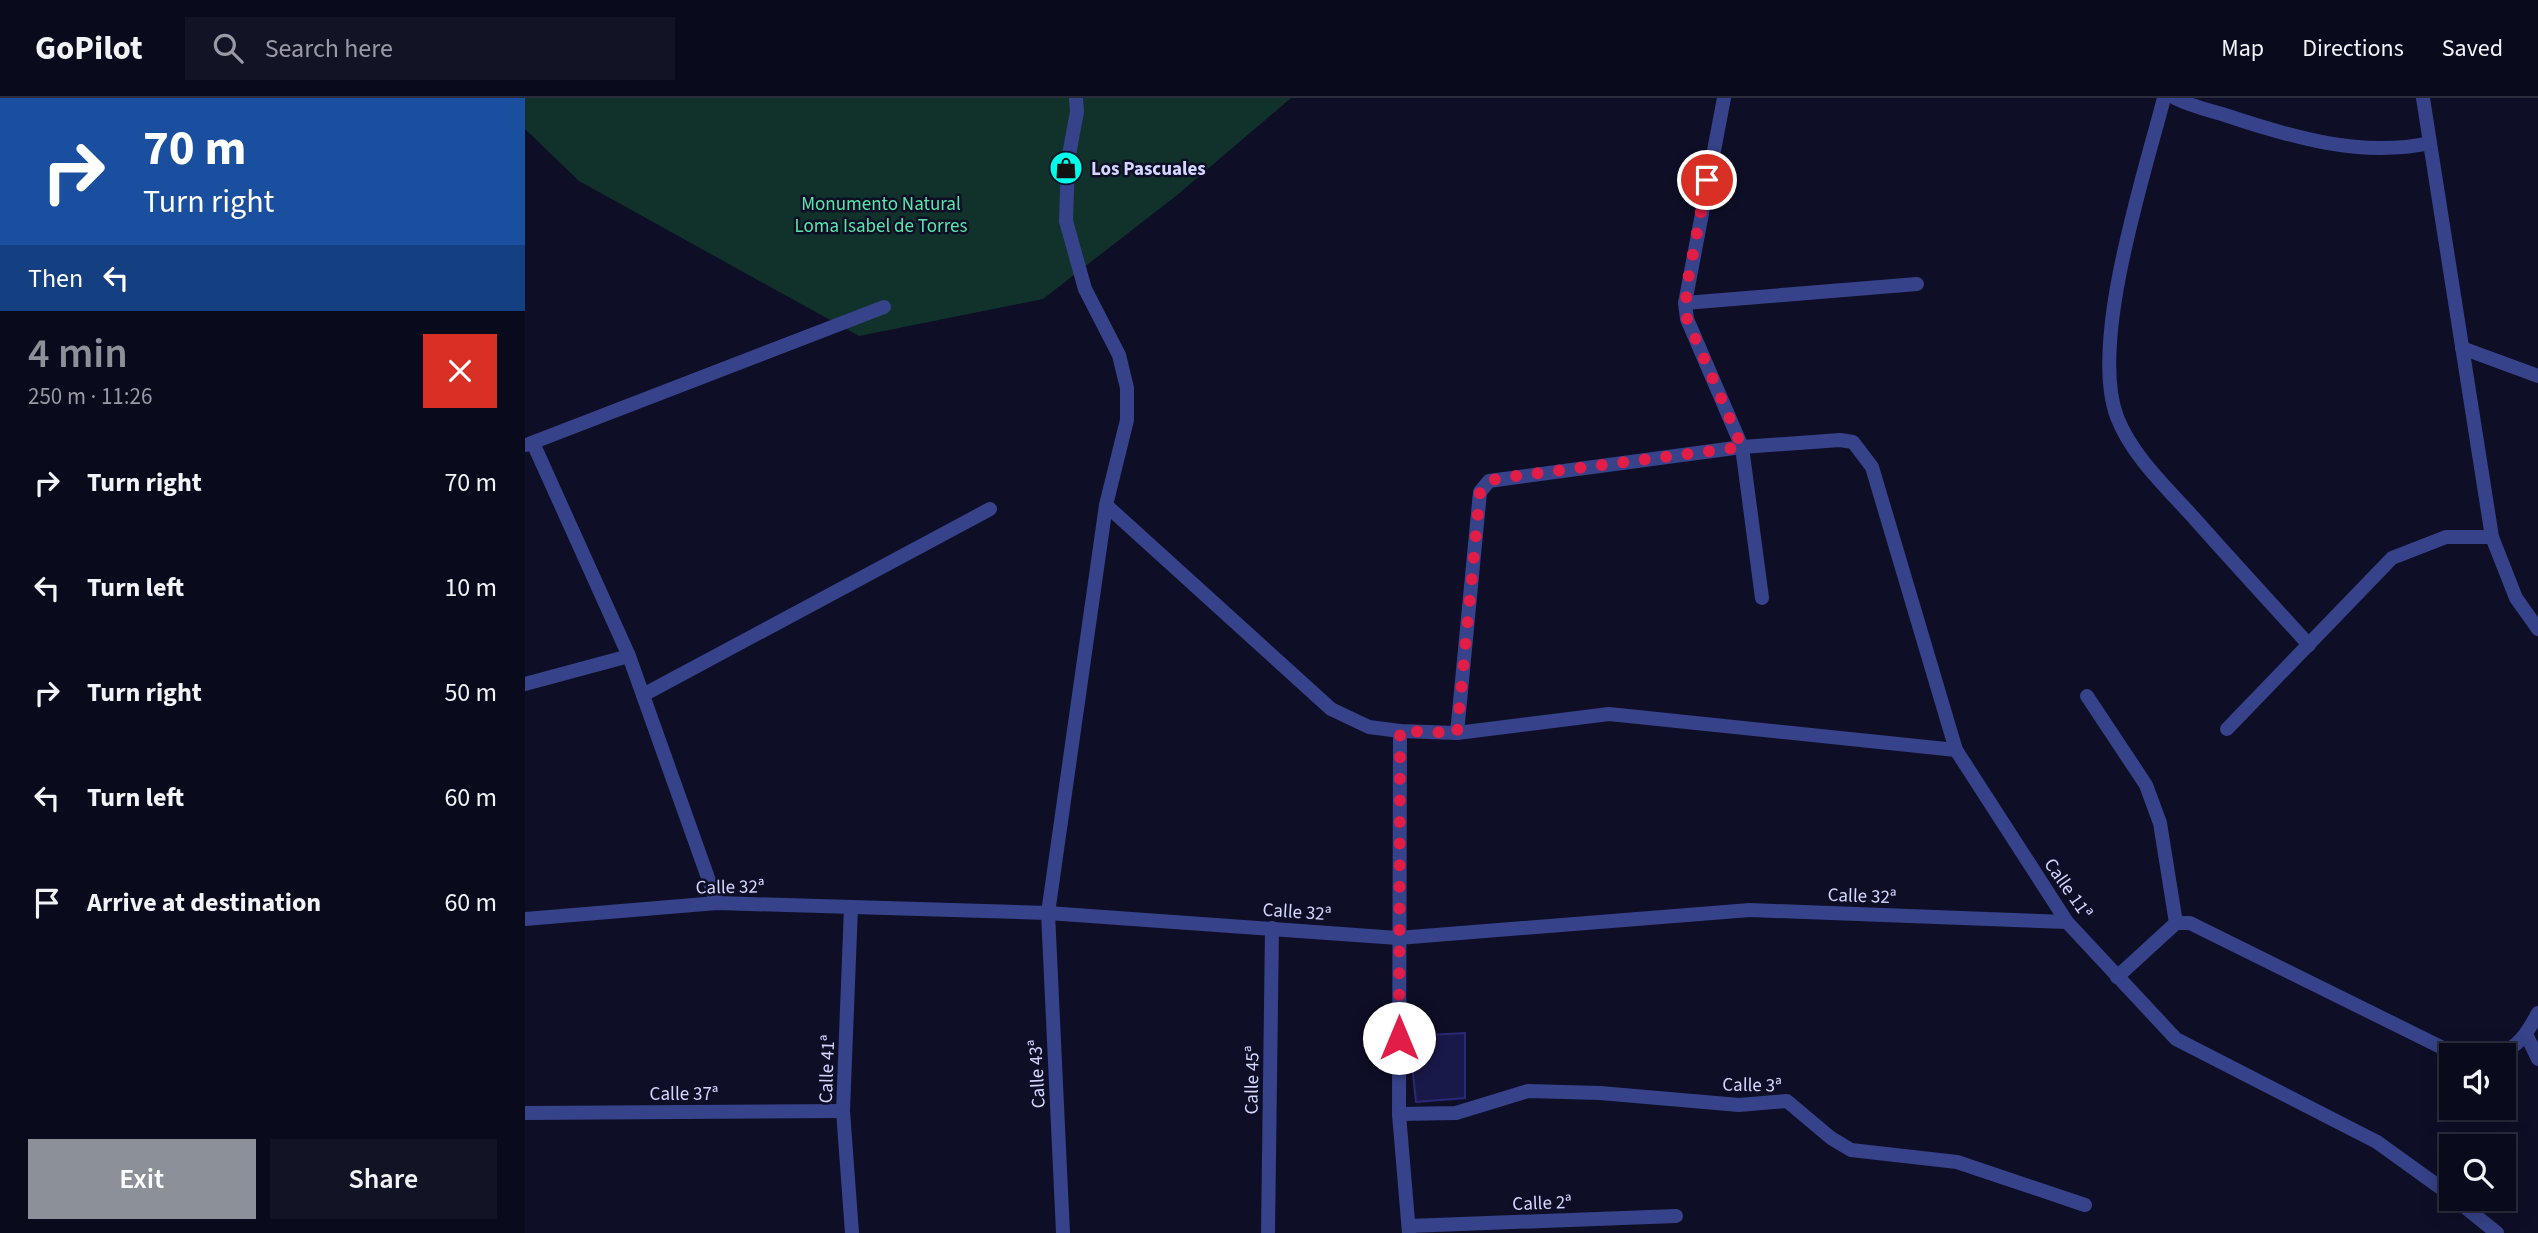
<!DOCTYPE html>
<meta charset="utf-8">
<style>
:root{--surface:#0a0a1d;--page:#131326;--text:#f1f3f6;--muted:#999aa4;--line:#2a2b3b;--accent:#8c9099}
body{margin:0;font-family:"Source Sans 3",sans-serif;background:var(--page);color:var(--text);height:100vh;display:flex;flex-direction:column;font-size:26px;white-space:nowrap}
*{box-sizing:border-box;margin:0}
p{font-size:23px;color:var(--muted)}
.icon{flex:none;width:38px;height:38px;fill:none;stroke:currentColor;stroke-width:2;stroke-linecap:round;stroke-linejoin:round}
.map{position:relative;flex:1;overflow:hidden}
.details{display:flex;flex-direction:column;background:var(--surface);width:525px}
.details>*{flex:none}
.guide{background:#1a4fa0;color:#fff;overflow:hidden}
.fabs{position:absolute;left:1914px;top:945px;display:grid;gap:14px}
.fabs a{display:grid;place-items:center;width:77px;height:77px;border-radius:0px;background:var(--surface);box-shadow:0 4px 18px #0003,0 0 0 2px var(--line);font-size:35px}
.pin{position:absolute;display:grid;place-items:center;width:60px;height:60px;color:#fff;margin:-30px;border:4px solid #fff;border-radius:50%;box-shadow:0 2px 7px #0007}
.me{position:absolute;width:77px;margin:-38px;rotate:0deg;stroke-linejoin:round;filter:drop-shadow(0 0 5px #0008)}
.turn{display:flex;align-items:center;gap:24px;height:147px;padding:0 28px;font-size:32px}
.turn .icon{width:91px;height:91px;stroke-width:2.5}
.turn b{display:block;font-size:49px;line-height:60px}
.then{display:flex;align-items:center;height:66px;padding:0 28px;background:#0003;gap:14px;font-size:26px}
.round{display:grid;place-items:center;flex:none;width:74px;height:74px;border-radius:0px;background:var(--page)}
.summary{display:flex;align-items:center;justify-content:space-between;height:119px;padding:0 28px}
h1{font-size:42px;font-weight:600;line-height:52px;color:var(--accent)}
.primary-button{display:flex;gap:14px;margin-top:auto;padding:14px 28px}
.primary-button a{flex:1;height:80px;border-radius:0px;background:var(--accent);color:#fff;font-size:28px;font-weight:600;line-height:80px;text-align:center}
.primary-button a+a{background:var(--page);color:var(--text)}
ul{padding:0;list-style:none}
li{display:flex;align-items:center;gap:21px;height:105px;padding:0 28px}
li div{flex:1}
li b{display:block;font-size:26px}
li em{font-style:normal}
header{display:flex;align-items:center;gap:42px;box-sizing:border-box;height:98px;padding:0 35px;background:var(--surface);border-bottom:2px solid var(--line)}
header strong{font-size:33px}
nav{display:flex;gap:38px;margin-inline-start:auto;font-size:24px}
.search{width:490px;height:63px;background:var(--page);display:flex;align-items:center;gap:18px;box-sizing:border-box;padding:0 24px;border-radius:0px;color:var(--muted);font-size:26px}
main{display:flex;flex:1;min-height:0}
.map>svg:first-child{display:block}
</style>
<header>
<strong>GoPilot</strong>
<div class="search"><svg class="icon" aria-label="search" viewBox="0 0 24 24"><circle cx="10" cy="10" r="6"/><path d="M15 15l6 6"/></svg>Search here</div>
<nav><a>Map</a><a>Directions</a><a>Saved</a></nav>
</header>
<main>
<section class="details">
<div class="guide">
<div class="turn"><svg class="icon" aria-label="right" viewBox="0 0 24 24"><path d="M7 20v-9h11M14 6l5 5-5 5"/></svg><div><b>70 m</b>Turn right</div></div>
<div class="then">Then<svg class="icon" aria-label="left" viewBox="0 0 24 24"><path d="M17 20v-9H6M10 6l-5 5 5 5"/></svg></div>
</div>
<div class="summary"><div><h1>4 min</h1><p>250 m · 11:26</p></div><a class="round" style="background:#d93025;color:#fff"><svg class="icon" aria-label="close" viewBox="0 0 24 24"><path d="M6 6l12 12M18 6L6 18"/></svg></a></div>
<ul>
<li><svg class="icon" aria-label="right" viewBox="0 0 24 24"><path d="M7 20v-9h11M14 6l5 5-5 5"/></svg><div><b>Turn right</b></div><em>70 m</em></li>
<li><svg class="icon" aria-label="left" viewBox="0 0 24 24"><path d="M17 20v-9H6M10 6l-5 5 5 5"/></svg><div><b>Turn left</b></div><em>10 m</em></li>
<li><svg class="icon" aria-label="right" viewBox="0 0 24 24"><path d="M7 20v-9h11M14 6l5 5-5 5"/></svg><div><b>Turn right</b></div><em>50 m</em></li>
<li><svg class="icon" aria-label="left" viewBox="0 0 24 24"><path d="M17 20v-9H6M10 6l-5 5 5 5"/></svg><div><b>Turn left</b></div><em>60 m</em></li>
<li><svg class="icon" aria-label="arrive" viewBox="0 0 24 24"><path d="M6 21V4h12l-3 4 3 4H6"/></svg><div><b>Arrive at destination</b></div><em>60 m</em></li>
</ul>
<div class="primary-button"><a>Exit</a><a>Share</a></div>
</section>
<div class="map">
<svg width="2013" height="1135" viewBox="0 0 2013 1135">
<rect width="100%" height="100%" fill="#0e0e27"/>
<path fill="#10322a" d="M0,0H766L651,98L518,201L334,238L54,83L0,31Z"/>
<path fill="#191949" stroke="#2a2977" stroke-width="2" d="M940,935V1000L891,1004L884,938Z"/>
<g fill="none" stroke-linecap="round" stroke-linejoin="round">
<path stroke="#364289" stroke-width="14" d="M1217,349L1237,500"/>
<g stroke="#364289" stroke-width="14">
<path d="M1199,0L1160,205L1162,221L1217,349"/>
<path d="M1639,0C1619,78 1564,245 1592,319C1607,358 1642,390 1669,420C1707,463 1746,505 1784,547"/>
<path d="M1650,0C1666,8 1683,12 1700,17C1766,39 1836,60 1905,45L1967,439L1991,500L2013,531"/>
<path d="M1898,0L1905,45"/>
<path d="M1160,205L1392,186"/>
<path d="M1937,250L2013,278"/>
<path d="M8,345L104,558L192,805"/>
<path d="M1,347L359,209"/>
<path d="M581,407L806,611L844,629L875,633L932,635L1084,616L1431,652"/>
<path d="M0,586L104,558"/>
<path d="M118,597L465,411"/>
<path d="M1562,598L1621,687L1635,725L1651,825"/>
<path d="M1702,631L1867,460L1921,439H1967"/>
<path d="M875,633L874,1016L884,1135"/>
<path d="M932,635L955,394L964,383L1217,349L1315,342L1328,344L1347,369L1431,652L1542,824L1651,941L1852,1044L1927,1098"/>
<path d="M326,809L318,1013L327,1135"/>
<path d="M0,821L192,805L523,815L873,840L1225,812L1542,824"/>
<path d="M1592,879L1651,825H1665L1932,957"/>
<path d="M2001,936L2013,961"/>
<path d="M1974,957C1994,948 2003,934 2013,915"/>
<path d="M0,1015L318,1013"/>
<path d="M874,1016L931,1015L1003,993L1075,995L1214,1007L1262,1003L1306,1040L1326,1052L1432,1064L1560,1107"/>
<path d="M1930,1101L1972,1135"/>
<path d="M884,1128L1151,1118"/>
<path d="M538,1135L523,815L581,407L602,322V290L594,257L560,191L541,123L543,62L552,14L551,0"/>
<path d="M743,1135L747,830"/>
</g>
</g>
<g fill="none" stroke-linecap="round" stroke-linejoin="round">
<path stroke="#e11d48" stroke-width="12" stroke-dasharray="0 21.6" d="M874,940L875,633L932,635L955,394L964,383L976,380L1217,349L1162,221L1161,192L1182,82"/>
</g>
<defs>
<symbol id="shop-disc" viewBox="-11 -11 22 22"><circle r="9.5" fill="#00ffe9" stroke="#0e0e27"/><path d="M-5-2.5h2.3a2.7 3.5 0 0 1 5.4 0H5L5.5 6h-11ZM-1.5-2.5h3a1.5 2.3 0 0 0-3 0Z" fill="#111"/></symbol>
</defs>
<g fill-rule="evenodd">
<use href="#shop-disc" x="522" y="51" width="38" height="38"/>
</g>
<g text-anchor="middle" stroke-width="5" stroke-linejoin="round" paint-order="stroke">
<g font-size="19" font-weight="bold" fill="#d4d7ff" stroke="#0e0e27" text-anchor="start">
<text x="566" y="77">Los Pascuales</text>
</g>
<g font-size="19" fill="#58e7a8" stroke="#0e0e27">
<text x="356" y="112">Monumento Natural<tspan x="356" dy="22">Loma Isabel de Torres</tspan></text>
</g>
<g font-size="19" fill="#d4d7ff" stroke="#0e0e27">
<text transform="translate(205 788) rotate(-1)" y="7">Calle 32ª</text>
<text transform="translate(1544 790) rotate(55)" y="7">Calle 11ª</text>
<text transform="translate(1337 797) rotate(2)" y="7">Calle 32ª</text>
<text transform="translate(772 813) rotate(4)" y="7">Calle 32ª</text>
<text transform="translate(301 971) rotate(-88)" y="7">Calle 41ª</text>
<text transform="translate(511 976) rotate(-93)" y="7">Calle 43ª</text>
<text transform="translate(726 982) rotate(-89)" y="7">Calle 45ª</text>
<text transform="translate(1227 986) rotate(1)" y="7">Calle 3ª</text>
<text x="159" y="1002">Calle 37ª</text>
<text transform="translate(1017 1104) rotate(-2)" y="7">Calle 2ª</text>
</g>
</g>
</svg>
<div class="fabs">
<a><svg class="icon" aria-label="sound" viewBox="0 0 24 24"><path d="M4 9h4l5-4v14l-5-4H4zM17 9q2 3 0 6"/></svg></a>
<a><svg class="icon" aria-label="search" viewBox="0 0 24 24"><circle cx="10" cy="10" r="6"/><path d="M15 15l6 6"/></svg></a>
</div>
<div class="pin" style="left:1182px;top:82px;background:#d93025"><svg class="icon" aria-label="arrive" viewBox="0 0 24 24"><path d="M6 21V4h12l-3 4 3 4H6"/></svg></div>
<svg class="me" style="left:874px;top:940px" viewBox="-20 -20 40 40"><circle r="19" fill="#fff"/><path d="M0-13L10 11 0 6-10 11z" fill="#e11d48"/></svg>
</div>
</main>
